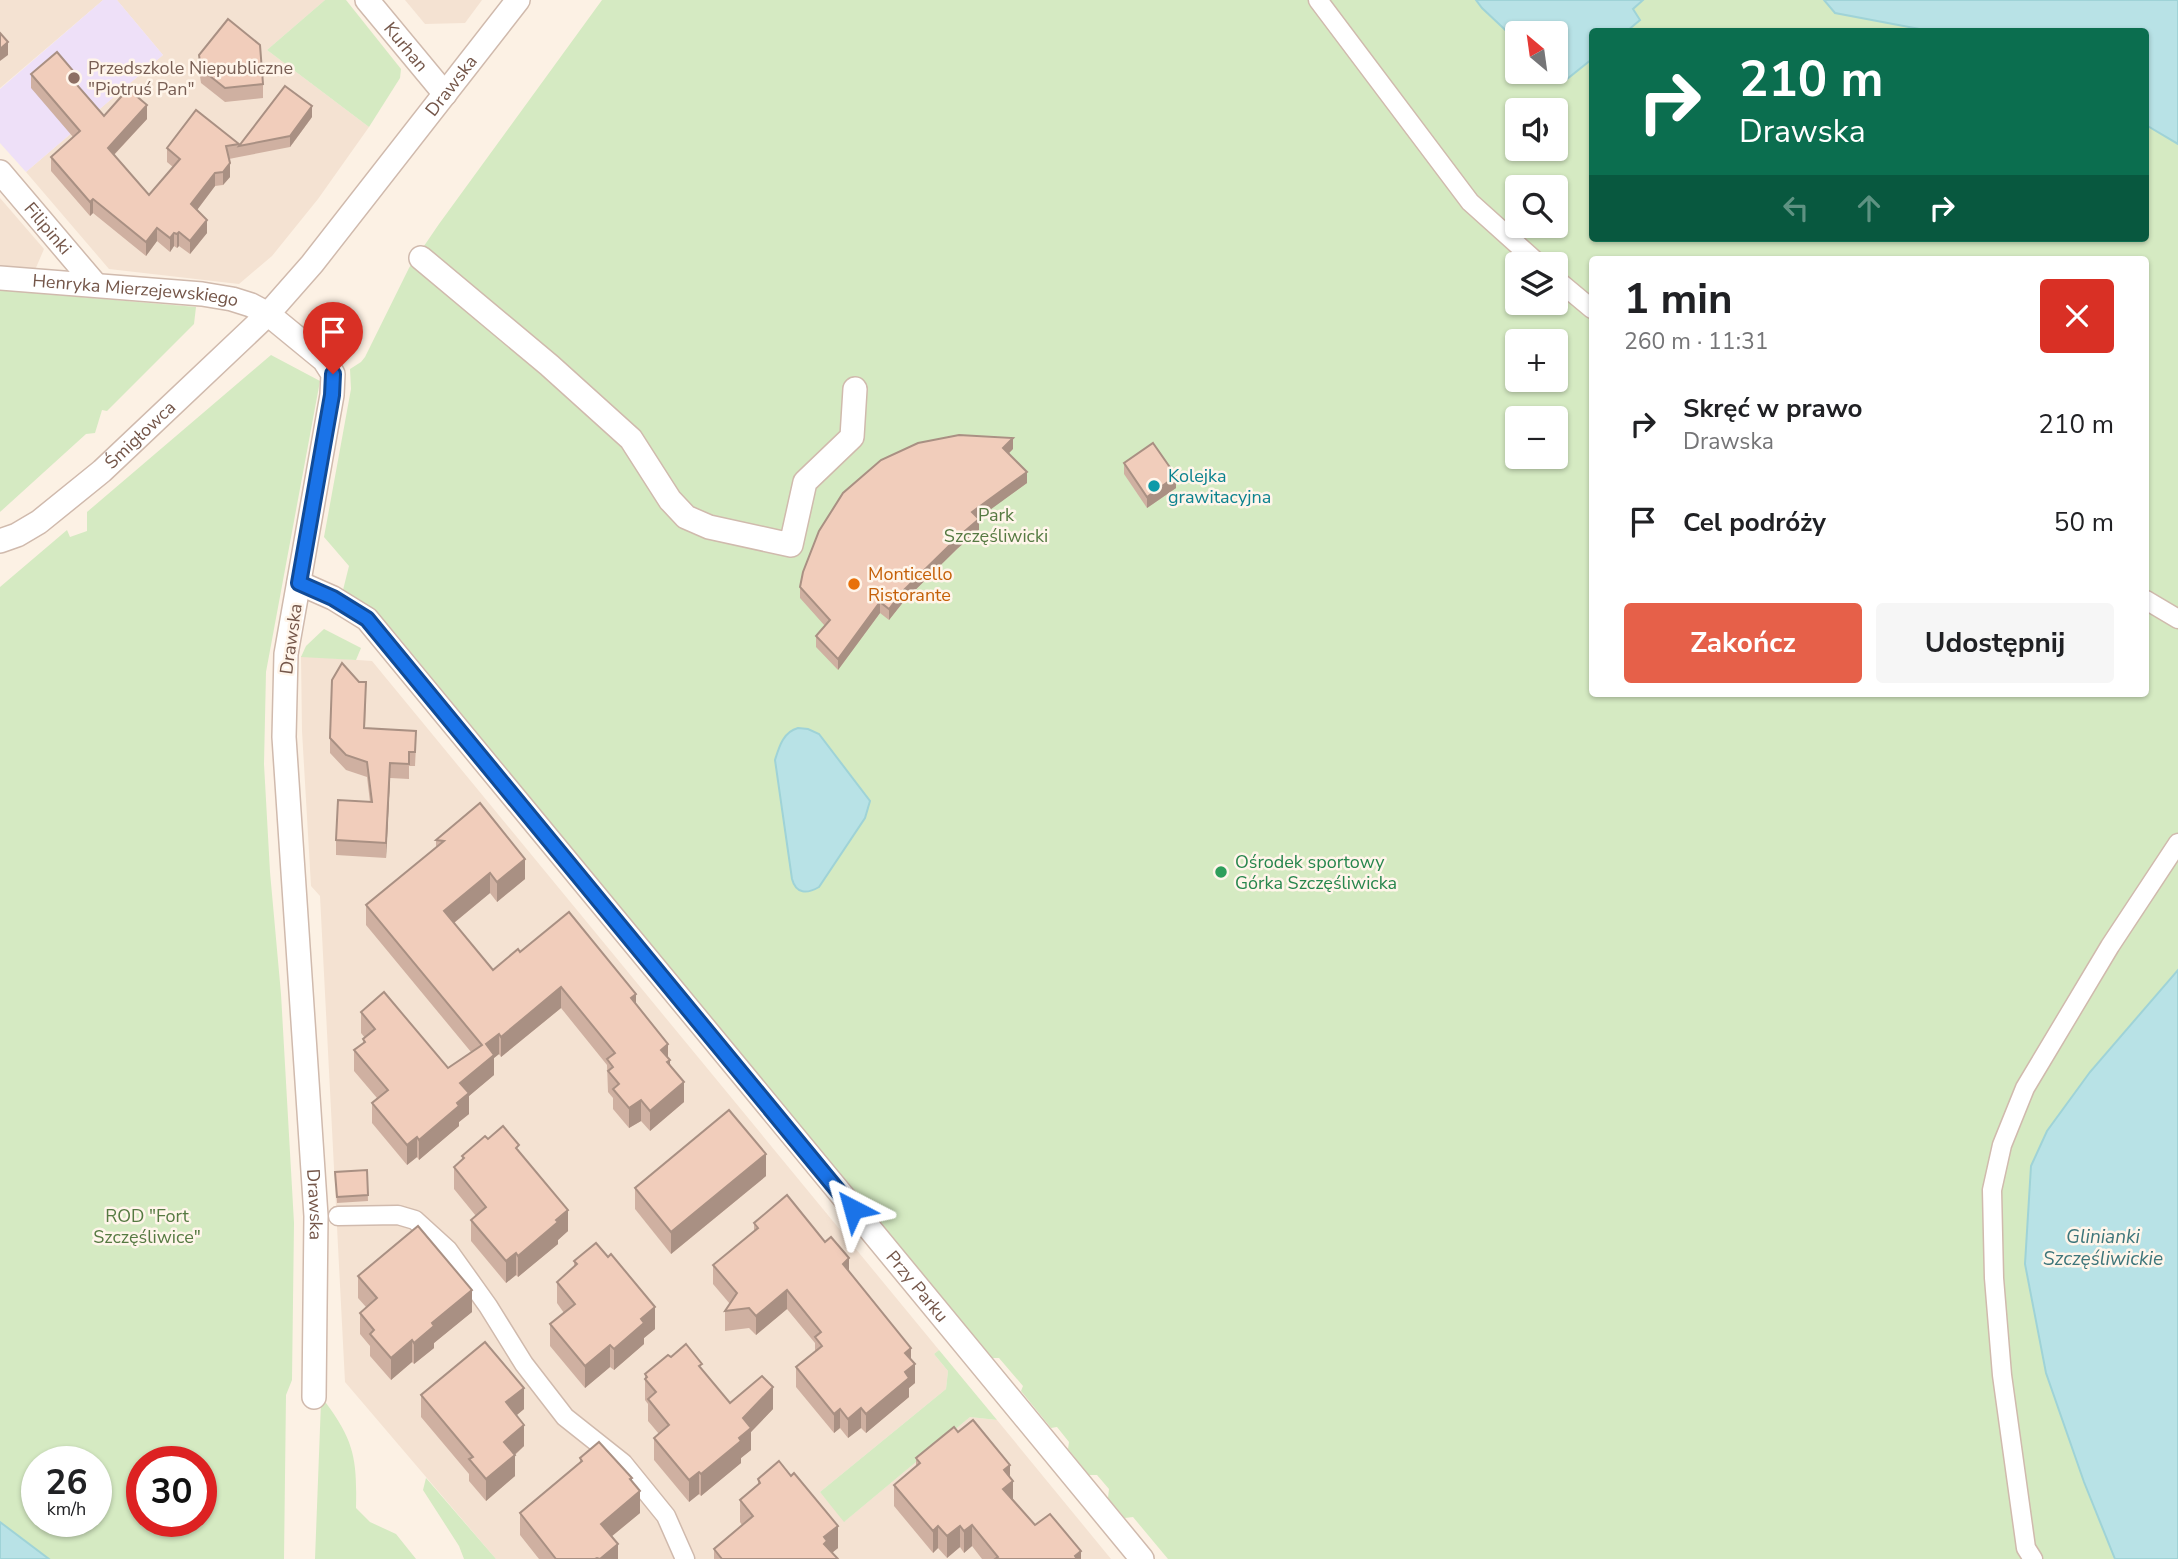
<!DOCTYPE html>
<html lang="pl">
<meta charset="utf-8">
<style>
:root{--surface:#fff;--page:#f6f6f6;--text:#202124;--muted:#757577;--accent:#e66049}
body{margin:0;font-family:"Nunito Sans",sans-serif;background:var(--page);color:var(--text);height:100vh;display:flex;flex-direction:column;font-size:26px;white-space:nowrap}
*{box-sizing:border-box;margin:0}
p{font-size:23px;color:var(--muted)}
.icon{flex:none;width:38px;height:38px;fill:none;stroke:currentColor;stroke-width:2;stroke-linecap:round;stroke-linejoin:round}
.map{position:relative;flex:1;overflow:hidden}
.sheet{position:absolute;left:1589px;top:256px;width:560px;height:441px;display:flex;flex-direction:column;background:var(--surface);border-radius:7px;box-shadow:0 2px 5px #0004}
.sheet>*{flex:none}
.banner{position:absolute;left:1589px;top:28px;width:560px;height:214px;border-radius:7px;box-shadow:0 2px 5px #0004;background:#0b6e4f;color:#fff;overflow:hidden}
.needle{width:46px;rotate:331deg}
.tools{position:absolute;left:1505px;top:21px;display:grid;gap:14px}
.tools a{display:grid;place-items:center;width:63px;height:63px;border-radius:7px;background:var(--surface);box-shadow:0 2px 5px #0004;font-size:35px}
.speed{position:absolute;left:21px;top:1446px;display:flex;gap:14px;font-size:35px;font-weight:700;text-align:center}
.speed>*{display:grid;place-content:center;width:91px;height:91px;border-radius:50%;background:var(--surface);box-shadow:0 2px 5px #0004;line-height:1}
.speed small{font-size:18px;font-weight:400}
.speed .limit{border:10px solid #d22;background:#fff;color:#111}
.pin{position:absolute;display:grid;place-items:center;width:60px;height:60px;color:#fff;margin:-72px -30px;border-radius:50% 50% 50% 0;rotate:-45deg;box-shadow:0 0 7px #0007}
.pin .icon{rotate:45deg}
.me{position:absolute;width:77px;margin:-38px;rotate:321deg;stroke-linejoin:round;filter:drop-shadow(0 0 5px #0008)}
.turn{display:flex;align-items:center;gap:24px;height:147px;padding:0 35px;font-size:32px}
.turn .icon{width:91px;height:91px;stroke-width:2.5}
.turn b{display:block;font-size:49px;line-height:60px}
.lanes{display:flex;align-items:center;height:66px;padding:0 35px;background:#0003;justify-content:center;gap:35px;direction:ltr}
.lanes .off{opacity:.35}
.round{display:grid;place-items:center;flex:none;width:74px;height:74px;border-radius:7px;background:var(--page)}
.head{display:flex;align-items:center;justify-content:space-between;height:119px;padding:0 35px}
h1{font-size:42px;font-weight:700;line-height:52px}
.primary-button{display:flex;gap:14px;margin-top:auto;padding:14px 35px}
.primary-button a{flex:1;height:80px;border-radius:7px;background:var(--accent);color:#fff;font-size:28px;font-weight:700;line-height:80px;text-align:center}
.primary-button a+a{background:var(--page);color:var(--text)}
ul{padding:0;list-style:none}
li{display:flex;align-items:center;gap:21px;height:98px;padding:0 35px}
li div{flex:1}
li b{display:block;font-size:26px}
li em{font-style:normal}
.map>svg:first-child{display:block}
</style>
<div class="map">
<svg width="2178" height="1559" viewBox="0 0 2178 1559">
<rect width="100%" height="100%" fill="#fcf1e4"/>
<g fill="#f4e2d2">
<path d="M0,0H103L0,88Z"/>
<path d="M117,0H325L267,50L369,127L318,199L272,256L239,284L109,269L26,172L163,55Z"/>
<path d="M405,0H482L465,23L425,24Z"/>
<path d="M0,198L44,249L35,270L0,268Z"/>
<path d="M301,656L372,661L939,1350L934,1354L948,1371L946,1389L820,1492L845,1521L970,1417L997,1420L1111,1559H496L345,1382L320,896L311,886L302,731Z"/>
</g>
<path fill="#eee0f8" d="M103,0H117L163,55L26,172L0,143V89Z"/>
<g fill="#d5eac2" fill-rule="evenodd">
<path d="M325,0H346L401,69L400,78L369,127L267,50Z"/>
<path d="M602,0H2178V1559H1168L1133,1517L1125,1518L1108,1498L1109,1489L1097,1475H1089L1068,1449L1069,1442L1057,1427L1051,1428L1021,1391L1023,1386L999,1358H991L396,634L374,609L343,590L349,566L324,537L351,389L350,369L361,362L365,357L409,268L439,224ZM1592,32H2146V238H1592ZM1517,33H1556V72H1517ZM1517,110H1556V149H1517ZM1517,187H1556V226H1517ZM1592,259H2146V693H1592ZM1517,264H1556V303H1517ZM1517,341H1556V380H1517ZM1517,418H1556V457H1517Z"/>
<path d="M0,290L196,307L194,324L107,411L102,410L95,433L86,434L0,512Z"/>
<path d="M271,355L320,381L266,672L264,764L270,872L281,994L294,1223L292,1380L286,1395L284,1559H49L0,1522V587L67,530L70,537L87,531V512ZM37,1461H96V1521H37ZM142,1461H201V1521H142Z"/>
<path d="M324,629L361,648L356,660L301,657L306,646Z"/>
<path d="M939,1350L997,1420L970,1417L844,1522L820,1492L946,1389L948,1371L934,1354Z"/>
<path d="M321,1402L326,1403C355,1442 357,1461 356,1508L370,1522L396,1534L416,1559H315Z"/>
<path d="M426,1478L496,1559H464L459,1546L423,1490Z"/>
</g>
<g fill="#b8e2e6" stroke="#9fd3d7" stroke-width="2">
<path d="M1476,0H1643L1633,9L1640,20L1627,31L1592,32V59L1567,79L1556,75L1552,72H1556V33H1517V41L1482,8Z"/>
<path d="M1824,0H2178V144L2146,125V32L1930,31L1835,13Z"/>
<path d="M798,728L808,729L819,734L870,801L865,818L819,887C807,894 796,894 792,879L775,760C779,747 783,732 798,728Z"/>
<path d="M2178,970V1559H2115L2084,1482L2046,1373L2025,1264L2031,1166L2047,1131L2090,1072Z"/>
<path d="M0,1522L49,1559H0Z"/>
</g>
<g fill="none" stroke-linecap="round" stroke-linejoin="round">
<defs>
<g id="pedestrian">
<path d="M1318,0L1470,202L1539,264"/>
<path d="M1556,279L1592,309"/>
<path d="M2146,600L2178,619"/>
<path d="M338,1216L398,1215L415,1220L448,1250L488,1306L524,1364L565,1417L623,1463L666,1516L685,1559"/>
<path d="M2033,1559L2026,1548L2002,1375L1994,1278L1992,1190L2002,1145L2025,1088L2110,946L2178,843"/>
</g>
<g id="minor">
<path id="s1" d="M367,0L445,94"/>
<path id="s2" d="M0,172L95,284"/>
<path d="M421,258L549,365L631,439L670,500L686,517L709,527L791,545L805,482L852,437L855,389"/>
<path id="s3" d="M0,278L202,294L232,299L251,305L268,314L324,360L333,374L332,395L286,654L284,737L316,1216L314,1397"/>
<path id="s4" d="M0,541L17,535L39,522L102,471L268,314L312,264L518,0"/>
<path id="s5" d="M299,583L333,598L367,619L1142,1559"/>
</g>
</defs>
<use href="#pedestrian" stroke="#d0baad" stroke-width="21"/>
<use href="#minor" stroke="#d0baad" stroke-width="26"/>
<use href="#pedestrian" stroke="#fff" stroke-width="18"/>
<use href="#minor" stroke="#fff" stroke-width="23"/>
</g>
<g fill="#cfb0a1">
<path d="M199,55L263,84V98L225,102L201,83L199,70Z"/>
<path d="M31,74L75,82L104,116L147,119L114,155L149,195L173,167L167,162V148L239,144V157L229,159L230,177L223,185L215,186L197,210L207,233L190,254L179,246L177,248L174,246L170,252L157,241L146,256L93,213L90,216L51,171V157L73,137L31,88Z"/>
<path d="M312,117L290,147L239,157V146Z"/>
<path d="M1013,449L1009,453L1027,483L978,518L979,530L958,548L904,601L889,620L880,613L838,670L816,647V636L825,626L800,598V587Z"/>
<path d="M1124,463L1176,488L1147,508L1124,474Z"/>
<path d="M366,697L365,728L416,745L415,766H409V779L390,778L386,858L336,855V840L370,802L367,777L346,770L330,753V738Z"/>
<path d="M480,803L525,879L497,902L490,893L454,923L493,970L520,952L636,1005L668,1058L684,1102L650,1131L641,1121L629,1128L613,1109V1098L608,1092L607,1065L561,1008L501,1057L499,1054L494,1058V1075L469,1096V1114L459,1122V1126L419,1160L417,1157L407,1165L372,1123V1103L377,1098L354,1071V1050L363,1043V1039L365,1038L361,1033V1012L448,1068L471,1052L366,925V905L436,847V840Z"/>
<path d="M488,1139L519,1152L568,1231L558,1240V1244L518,1277L516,1275L506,1283L471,1241V1220L476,1216L454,1189V1167L462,1160V1156Z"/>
<path d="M367,1170L368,1201L337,1203L335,1172Z"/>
<path d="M766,1176L671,1254L635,1209V1188Z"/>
<path d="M754,1223L849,1272L911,1360L915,1383L909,1388V1397L866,1433L861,1428L848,1438L840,1428L834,1433L796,1387V1367L815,1352V1343L787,1309L756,1335L749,1328L725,1331V1311L730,1304L713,1284V1265L754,1231Z"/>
<path d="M574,1261L655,1329L644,1338V1344L614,1370L610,1367L585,1388L550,1346V1324L564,1313L557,1303V1282L574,1267Z"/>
<path d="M358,1276L472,1312L434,1343V1348L414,1364L412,1362L391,1380L370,1356V1346L360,1334V1313L366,1307L358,1298Z"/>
<path d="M671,1357L702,1370L730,1403L773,1409L751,1432V1450L741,1458V1463L701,1496L699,1494L689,1502L654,1460V1438L659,1434L648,1421V1404L645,1400V1374Z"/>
<path d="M421,1395L524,1409L517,1415L524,1446L515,1455V1476L486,1501L469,1481V1474L421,1417Z"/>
<path d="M958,1432L1010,1477L1013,1501L1035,1525L1081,1559H982L972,1546L964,1553L960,1547L947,1558L938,1548L933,1553L894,1506V1485L916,1466V1458Z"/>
<path d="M580,1458L632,1482L640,1513L611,1537L618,1559H539L520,1535V1513L580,1463Z"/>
<path d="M758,1479L838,1548L832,1553L838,1559H714V1549L742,1525L740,1522V1500L758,1485Z"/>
</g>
<g fill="#a99083">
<path d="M8,42V55L0,61V49Z"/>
<path d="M75,73V86L70,77Z"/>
<path d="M147,105V119L108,161V148Z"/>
<path d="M312,106V117L290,147V136Z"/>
<path d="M230,163V177L223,185V172Z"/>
<path d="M215,173V186L191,218V204Z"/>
<path d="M93,199V213L90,216V202Z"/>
<path d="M207,220V233L190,254V241Z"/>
<path d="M157,228V241L146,256V242Z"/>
<path d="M179,232V246L177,248V234Z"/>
<path d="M174,233V246L170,252V238Z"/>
<path d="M1013,438V449L1003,459V448Z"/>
<path d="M1027,472V483L972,523V512Z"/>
<path d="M1176,476V488L1147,508V497Z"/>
<path d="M979,519V530L958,548L904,601L889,620V609L904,590L958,537Z"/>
<path d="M880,602V613L838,670V659Z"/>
<path d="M390,763V778L386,858V843Z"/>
<path d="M525,859V879L497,902V882Z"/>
<path d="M490,873V893L444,931V911Z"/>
<path d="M561,987V1008L501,1057V1037Z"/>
<path d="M636,994V1014L631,998Z"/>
<path d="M499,1034V1054L494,1058V1075L469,1096V1114L459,1122V1126L419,1160V1140L460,1083L486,1044Z"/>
<path d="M668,1044V1061L670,1060V1080L661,1050Z"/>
<path d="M684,1082V1102L650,1131V1111Z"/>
<path d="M641,1100V1121L629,1128V1108Z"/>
<path d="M417,1137V1157L407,1165V1145Z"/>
<path d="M766,1154V1176L671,1254V1232Z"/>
<path d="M568,1210V1231L558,1240V1244L518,1277V1256Z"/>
<path d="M516,1253V1275L506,1283V1261Z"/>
<path d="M849,1258V1278L843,1264Z"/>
<path d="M472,1290V1312L434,1343V1348L414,1364V1343L432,1323Z"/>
<path d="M787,1290V1309L756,1335V1316Z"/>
<path d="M655,1307V1329L644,1338V1344L614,1370V1349L641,1319Z"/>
<path d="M412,1340V1362L391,1380V1358Z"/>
<path d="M610,1345V1367L585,1388V1366Z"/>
<path d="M911,1348V1367L915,1364V1383L909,1388V1397L866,1433V1414L905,1353Z"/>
<path d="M773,1387V1409L751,1432V1450L741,1458V1463L701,1496V1474L743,1418Z"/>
<path d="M524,1388V1409L506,1424V1402Z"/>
<path d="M861,1408V1428L848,1438V1419Z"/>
<path d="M840,1409V1428L834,1433V1414Z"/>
<path d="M524,1425V1446L504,1464V1442Z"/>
<path d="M515,1455V1476L486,1501V1479Z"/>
<path d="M1010,1465V1484L1013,1481V1503L1003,1511L1004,1470Z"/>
<path d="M699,1472V1494L689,1502V1480Z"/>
<path d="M632,1478V1497L640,1491V1513L601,1545V1524Z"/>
<path d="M972,1525V1546L964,1553V1531Z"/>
<path d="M838,1526V1548L824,1559V1537Z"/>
<path d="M938,1526V1548L933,1553V1531Z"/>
<path d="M960,1526V1547L947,1558V1536Z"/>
<path d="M618,1544V1559H600Z"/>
<path d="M1081,1551V1559H1075V1556Z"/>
</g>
<g fill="#f1cdbb" stroke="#a99083" stroke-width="2">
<path d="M228,19L260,45L263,84L225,88L201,69L199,55Z"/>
<path d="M0,33L8,42L0,49Z"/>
<path d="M57,52L75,73L70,77L104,116L128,89L147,105L108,148L149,195L180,159L167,148L196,110L239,144L226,146L230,163L223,172L215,173L191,204L207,220L190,241L179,232L177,234L174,233L170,238L157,228L146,242L93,199L90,202L51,157L80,131L31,74Z"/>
<path d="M285,86L312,106L290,136L239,146Z"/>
<path d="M959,435L1013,438L1003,448L1027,472L972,512L979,519L958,537L904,590L889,609L880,602L838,659L816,636L830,620L800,587L803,572L819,531L843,493L881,460L918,443Z"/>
<path d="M1153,443L1176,476L1147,497L1124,463Z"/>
<path d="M342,663L359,682H366L364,728L416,731L415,752H409V764L390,763L386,843L336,840L338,800L372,802L367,762L346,755L330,738L332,680Z"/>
<path d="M480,803L525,859L497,882L490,873L444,911L493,970L518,949L520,952L569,912L636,994L631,998L668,1044L661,1050L670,1060L667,1062L684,1082L650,1111L641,1100L629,1108L613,1089L619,1084L608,1071L613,1067L607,1059L615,1053L561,987L501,1037L499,1034L486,1044L494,1055L460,1083L469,1093L457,1103L459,1106L419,1140L417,1137L407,1145L372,1103L388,1090L354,1050L365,1042L363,1039L375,1029L361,1012L384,992L448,1068L482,1045L366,905L444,841L436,840Z"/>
<path d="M729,1110L766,1154L671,1232L635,1188Z"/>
<path d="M503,1126L519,1145L516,1148L568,1210L556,1220L558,1222L518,1256L516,1253L506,1261L471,1220L486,1207L454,1167L464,1158L462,1156L485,1136L488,1139Z"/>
<path d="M367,1170L368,1195L337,1197L335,1172Z"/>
<path d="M787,1195L825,1242L831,1237L849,1258L843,1264L911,1348L905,1353L915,1364L905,1372L909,1378L866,1414L861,1408L848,1419L840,1409L834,1414L796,1367L822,1346L815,1337L821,1332L787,1290L756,1316L749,1308L725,1311L737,1293L713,1265L758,1228L754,1223Z"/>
<path d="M418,1226L472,1290L432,1323L434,1326L414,1343L412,1340L391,1358L370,1334L374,1330L360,1313L377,1298L358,1276Z"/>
<path d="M596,1243L608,1257L611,1254L655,1307L641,1319L644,1323L614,1349L610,1345L585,1366L550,1324L575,1304L557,1282L577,1264L574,1261Z"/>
<path d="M485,1342L524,1388L506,1402L524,1425L504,1442L515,1455L486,1479L469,1459L473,1457L421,1395Z"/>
<path d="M686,1344L702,1364L699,1366L730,1403L762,1376L773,1387L743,1418L751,1428L739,1438L741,1441L701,1474L699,1472L689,1480L654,1438L669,1425L648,1399L656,1392L645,1379L647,1377L645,1374L668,1355L671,1357Z"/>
<path d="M973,1420L1010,1465L1004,1470L1013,1481L1003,1489L1035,1525L1050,1514L1081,1551L1075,1556L1077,1559H995L998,1557L972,1525L964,1531L960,1526L947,1536L938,1526L933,1531L894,1485L920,1463L916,1458L954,1427L958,1432Z"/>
<path d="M599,1442L632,1478L630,1479L640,1491L601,1524L618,1544L600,1559L597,1558L595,1559H556L520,1513L582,1461L580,1458Z"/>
<path d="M779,1461L791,1476L794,1473L838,1526L824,1537L827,1541L824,1544L838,1559H722L714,1549L753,1516L740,1500L760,1483L758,1479Z"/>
</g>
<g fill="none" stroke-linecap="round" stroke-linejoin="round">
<defs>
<path id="route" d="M333,374L332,395L299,583L333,598L367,619L853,1209"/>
</defs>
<use href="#route" stroke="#114b97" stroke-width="18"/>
<use href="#route" stroke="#1a73e8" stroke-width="12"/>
</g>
<circle fill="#8d6e63" stroke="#fff5ea" stroke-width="2.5" cx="74" cy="78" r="7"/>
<circle fill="#0f9aa8" stroke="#fff5ea" stroke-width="2.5" cx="1154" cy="486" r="7"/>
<circle fill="#e8710a" stroke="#fff5ea" stroke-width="2.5" cx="854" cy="584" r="7"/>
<circle fill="#2e9e5b" stroke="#fff5ea" stroke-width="2.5" cx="1221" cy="872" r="7"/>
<g text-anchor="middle" stroke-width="5" stroke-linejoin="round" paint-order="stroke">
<g font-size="18" fill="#745649" stroke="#fff5ea">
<text dy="6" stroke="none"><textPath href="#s1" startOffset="61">Kurhan</textPath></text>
<text dy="6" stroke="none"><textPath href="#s4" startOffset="646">Drawska</textPath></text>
<text dy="6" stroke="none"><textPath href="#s2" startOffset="74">Filipinki</textPath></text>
<text dy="6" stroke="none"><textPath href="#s3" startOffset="136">Henryka Mierzejewskiego</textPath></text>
<text dy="6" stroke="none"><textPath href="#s4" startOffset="177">Śmigłowca</textPath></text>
<text transform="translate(291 639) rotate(-82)" y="6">Drawska</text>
<text dy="6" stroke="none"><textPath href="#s3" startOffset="1197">Drawska</textPath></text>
<text dy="6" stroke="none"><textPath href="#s5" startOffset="942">Przy Parku</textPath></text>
</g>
<g font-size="18" fill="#785e54" stroke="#fff5ea" text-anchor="start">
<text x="88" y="74">Przedszkole Niepubliczne<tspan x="88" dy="21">"Piotruś Pan"</tspan></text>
</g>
<g font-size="18" fill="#0d838f" stroke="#fff5ea" text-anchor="start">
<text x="1168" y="482">Kolejka<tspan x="1168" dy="21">grawitacyjna</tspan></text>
</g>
<g font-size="18" fill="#567a42" stroke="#fff5ea">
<text x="996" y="521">Park<tspan x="996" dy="21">Szczęśliwicki</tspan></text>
<text x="147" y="1222">ROD "Fort<tspan x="147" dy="21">Szczęśliwice"</tspan></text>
</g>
<g font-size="18" fill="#c56008" stroke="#fff5ea" text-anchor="start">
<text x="868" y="580">Monticello<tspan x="868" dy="21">Ristorante</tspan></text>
</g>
<g font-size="18" fill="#27864d" stroke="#fff5ea" text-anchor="start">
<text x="1235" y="868">Ośrodek sportowy<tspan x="1235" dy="21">Górka Szczęśliwicka</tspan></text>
</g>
<g font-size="19" font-style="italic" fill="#3d757a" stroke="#fff5ea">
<text x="2103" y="1243">Glinianki<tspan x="2103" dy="22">Szczęśliwickie</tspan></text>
</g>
</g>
</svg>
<div class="tools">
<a><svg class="needle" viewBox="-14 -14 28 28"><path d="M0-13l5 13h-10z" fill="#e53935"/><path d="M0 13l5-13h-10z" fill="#757577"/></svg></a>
<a><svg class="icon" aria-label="sound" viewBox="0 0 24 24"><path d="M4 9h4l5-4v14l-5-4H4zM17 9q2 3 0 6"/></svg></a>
<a><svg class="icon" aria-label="search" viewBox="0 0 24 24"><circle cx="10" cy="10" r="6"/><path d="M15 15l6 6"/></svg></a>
<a><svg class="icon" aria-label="layers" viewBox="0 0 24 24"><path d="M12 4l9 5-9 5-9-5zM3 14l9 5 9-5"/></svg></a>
<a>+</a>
<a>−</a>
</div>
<div class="speed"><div>26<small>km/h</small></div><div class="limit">30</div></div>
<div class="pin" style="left:333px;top:374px;background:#d93025"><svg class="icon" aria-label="arrive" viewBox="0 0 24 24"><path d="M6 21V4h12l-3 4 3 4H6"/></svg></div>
<svg class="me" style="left:853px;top:1209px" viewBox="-20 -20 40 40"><path d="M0-17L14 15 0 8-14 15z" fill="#1a73e8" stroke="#fff" stroke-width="4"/></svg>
<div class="banner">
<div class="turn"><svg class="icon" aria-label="right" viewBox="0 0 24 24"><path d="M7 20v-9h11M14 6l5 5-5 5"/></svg><div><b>210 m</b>Drawska</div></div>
<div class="lanes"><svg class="icon off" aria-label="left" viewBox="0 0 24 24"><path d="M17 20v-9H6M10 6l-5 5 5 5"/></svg><svg class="icon off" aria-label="ahead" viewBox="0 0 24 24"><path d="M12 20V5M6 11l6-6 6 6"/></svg><svg class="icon" aria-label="right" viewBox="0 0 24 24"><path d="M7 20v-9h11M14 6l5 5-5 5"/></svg></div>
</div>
<section class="sheet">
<div class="head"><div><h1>1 min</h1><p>260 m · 11:31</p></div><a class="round" style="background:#d93025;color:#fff"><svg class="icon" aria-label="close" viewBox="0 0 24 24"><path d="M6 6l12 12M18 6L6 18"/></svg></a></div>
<ul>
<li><svg class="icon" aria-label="right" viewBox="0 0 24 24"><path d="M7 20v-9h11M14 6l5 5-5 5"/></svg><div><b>Skręć w prawo</b><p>Drawska</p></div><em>210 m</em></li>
<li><svg class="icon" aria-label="arrive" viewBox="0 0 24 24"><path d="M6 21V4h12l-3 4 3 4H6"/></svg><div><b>Cel podróży</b></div><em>50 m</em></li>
</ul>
<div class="primary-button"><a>Zakończ</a><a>Udostępnij</a></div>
</section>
</div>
